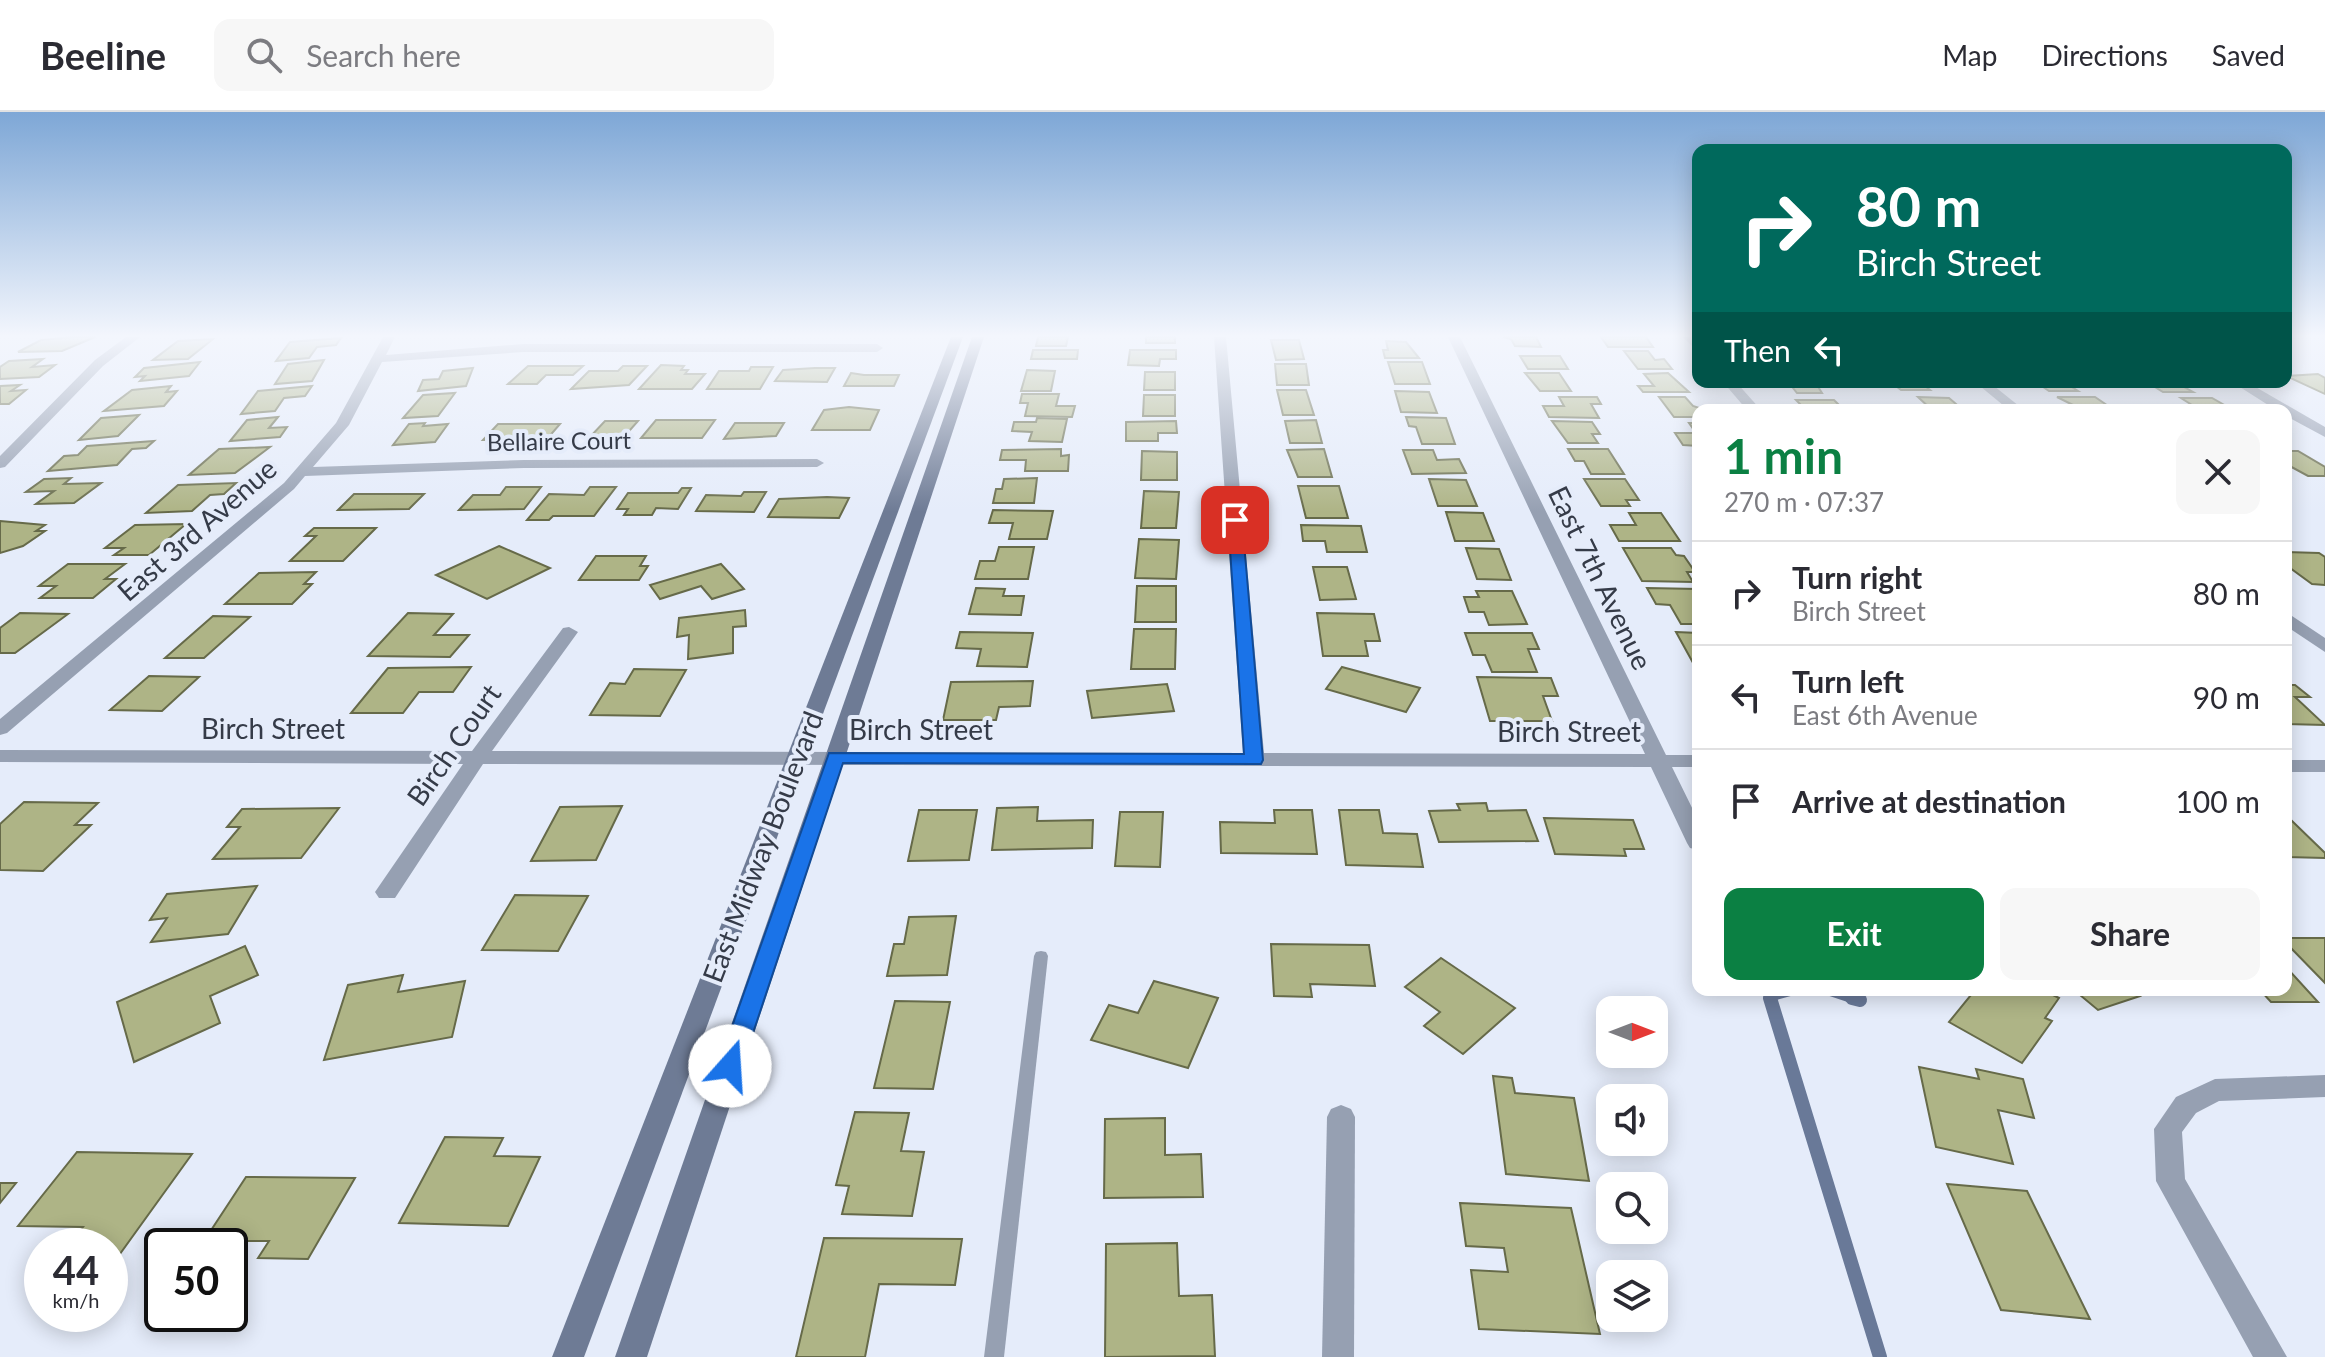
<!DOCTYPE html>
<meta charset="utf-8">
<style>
:root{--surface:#fff;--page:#f7f7f7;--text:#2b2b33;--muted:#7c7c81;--line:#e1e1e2;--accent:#0b8043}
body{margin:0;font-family:Lato,sans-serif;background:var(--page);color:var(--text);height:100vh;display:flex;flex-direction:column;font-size:30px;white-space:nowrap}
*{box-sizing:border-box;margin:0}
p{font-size:26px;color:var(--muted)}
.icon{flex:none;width:44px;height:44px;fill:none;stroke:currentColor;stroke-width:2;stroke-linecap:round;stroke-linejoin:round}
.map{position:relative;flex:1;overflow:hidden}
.drawer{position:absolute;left:1692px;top:292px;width:600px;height:592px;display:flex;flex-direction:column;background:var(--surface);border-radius:16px;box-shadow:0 4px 20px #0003}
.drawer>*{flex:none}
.top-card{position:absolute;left:1692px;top:32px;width:600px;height:244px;border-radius:16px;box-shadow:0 4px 20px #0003;background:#00695c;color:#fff;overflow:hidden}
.needle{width:52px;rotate:90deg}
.buttons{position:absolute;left:1596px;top:884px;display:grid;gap:16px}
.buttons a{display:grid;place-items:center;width:72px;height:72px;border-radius:16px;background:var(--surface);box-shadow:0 4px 20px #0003;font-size:40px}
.speed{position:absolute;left:24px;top:1116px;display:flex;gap:16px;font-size:40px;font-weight:700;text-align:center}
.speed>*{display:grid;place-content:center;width:104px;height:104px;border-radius:50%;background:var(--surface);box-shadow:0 4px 20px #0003;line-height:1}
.speed small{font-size:20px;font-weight:400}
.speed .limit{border:4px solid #111;border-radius:12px;background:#fff;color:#111}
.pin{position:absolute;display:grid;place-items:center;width:68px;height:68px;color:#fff;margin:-34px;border-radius:16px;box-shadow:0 4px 12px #0006}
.me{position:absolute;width:88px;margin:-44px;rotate:19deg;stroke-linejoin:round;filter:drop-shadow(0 0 6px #0008)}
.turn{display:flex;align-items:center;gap:28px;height:168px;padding:0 32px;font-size:36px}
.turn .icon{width:104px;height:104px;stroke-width:2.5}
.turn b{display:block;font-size:56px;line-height:68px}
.then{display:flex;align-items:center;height:76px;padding:0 32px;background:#0003;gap:16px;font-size:30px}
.round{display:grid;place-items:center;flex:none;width:84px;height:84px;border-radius:16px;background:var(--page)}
.summary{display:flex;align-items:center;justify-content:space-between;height:136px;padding:0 32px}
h1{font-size:48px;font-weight:700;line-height:60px;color:var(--accent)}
.button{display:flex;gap:16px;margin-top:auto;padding:16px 32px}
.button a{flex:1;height:92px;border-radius:16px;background:var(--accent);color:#fff;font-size:32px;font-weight:700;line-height:92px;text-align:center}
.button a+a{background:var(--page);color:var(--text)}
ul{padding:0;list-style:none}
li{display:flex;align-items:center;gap:24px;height:104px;padding:0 32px;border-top:2px solid var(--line)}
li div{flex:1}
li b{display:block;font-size:30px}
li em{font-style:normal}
header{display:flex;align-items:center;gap:48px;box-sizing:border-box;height:112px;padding:0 40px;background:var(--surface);border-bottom:2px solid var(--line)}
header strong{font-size:38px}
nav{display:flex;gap:44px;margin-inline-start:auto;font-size:28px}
.search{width:560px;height:72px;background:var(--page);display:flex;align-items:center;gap:20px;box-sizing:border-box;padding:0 28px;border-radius:16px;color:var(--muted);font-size:30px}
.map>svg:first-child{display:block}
</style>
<header>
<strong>Beeline</strong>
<div class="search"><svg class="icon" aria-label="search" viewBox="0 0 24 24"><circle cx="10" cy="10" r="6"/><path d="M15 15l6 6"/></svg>Search here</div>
<nav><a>Map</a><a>Directions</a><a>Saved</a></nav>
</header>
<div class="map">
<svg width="2325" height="1245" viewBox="0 0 2325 1245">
<rect width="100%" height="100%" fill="#e5ecfa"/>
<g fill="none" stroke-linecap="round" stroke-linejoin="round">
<g stroke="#697998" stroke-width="11">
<path d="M1768,878L1771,888"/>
<path d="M1829,878L1859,888"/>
<path d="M1770,884L1792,878"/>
</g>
<g stroke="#697998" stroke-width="14">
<path d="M1770,886L1880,1245"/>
<path d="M1852,886L1860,888"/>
</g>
</g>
<g fill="#aeb486" stroke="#666a49" stroke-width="2">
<path d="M73,225H95L62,239L18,240L41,228Z"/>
<path d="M1038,225H1068L1066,234H1036Z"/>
<rect x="1146" y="225" width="29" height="6"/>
<path d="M1503,225H1536L1541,235L1515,234L1511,227Z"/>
<path d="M1601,225H1646L1653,235H1608Z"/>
<path d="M341,226L336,233L317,235L309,246L276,249L290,230Z"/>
<path d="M213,227L188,247L153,248L178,229Z"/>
<path d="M1271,228H1299L1304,247L1276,248Z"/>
<path d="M1386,229L1406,230L1419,246H1385L1383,238H1388Z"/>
<path d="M1033,238H1078L1077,247H1031Z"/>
<path d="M1130,238H1176V247H1160L1159,254L1128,253Z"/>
<path d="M1624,239H1648L1655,248L1664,247L1672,257H1638Z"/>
<path d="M1520,244H1560L1568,257H1528Z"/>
<path d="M43,247L32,255L55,253L39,265L0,267V255L9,249Z"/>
<path d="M324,248L312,269L275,272L288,252Z"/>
<path d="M200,250L189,264L140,269L145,264L135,265L144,256Z"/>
<path d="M1388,250H1422L1430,272H1395Z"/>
<path d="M1275,252H1306L1309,273H1277Z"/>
<path d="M661,253L684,254L681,258H688L685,262H705L692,277H639Z"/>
<path d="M528,254H583L573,263H546L537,272H508Z"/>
<path d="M623,254H647L629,273L571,277L589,259H618Z"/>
<path d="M751,255H773L760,277H707L719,259H749Z"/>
<path d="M473,256L466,274L418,279L423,268L439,267L443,259Z"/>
<path d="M815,256H835L827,270L775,269L783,258Z"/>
<path d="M1027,258L1055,259L1051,279H1021Z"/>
<path d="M1145,260H1175V278H1144Z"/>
<path d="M851,261L864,263H899L894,274H844Z"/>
<path d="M1525,261H1559L1571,279H1540Z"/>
<path d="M1668,261L1689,280H1643L1638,274H1654L1644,262Z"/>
<path d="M2318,262L2325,266V282L2286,264Z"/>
<path d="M1778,270H1815L1822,281H1797L1789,271Z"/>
<path d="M1891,270H1920L1930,278H1901Z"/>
<path d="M2036,270H2064L2078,279H2049Z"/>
<path d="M2147,270H2175L2193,280H2163Z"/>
<path d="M20,273L11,279L26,278L9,292H0V274Z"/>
<path d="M171,274L166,280L177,279L164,294L104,299L132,278Z"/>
<path d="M312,274L305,284L284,286L275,299L241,302L258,279Z"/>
<path d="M1277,278H1306L1314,303H1283Z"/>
<path d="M1395,279L1429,280L1437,301L1401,300Z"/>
<path d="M455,281L438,304L403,306L423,283Z"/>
<path d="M1022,282H1059L1056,294H1075L1072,305L1025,304L1028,291H1020Z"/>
<path d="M1144,283H1175V304H1143Z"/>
<path d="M1559,285H1597L1601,292H1591L1599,306L1549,305L1543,294H1564Z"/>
<path d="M1659,285H1685L1693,294L1705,298H1698V305H1674Z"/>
<path d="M1918,285L1949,286L1963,298H1932Z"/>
<path d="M2057,285H2095L2114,298H2083Z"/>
<path d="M2181,286H2212L2233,298H2200Z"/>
<path d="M1796,288H1834L1843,297H1805Z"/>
<path d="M849,295L879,298L870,318H812L824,298Z"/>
<path d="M139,303L118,324L79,328L101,306Z"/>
<path d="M278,305L269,316L287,315L280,325L230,329L247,308Z"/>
<path d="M1406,305L1446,306L1455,332H1422L1416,315L1409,314Z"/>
<path d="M1037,306L1067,307L1062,330L1029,329L1032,320L1012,319L1014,310H1036Z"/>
<path d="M656,308H715L702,326H641Z"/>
<path d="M1316,308L1322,331H1290L1285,309Z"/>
<path d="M605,309H638L623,326H589Z"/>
<path d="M1176,309L1177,321H1158V329H1126V310Z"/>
<path d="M1552,309L1592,310L1600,322H1592L1598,331H1568Z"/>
<path d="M425,311L423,314L448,312L435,330L393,333L409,312Z"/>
<path d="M735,311H784L776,324L724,327Z"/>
<path d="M1689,311H1698V334L1683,333L1675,321H1696Z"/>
<path d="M498,312H560L547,327L483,328Z"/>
<path d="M154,329L146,336L132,337L117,353L48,359L64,344L78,343L87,334Z"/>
<path d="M270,335L235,361L189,363L219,337Z"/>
<path d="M1061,337V344L1069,343L1068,359H1025L1026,348H1000L1002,338Z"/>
<path d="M1324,337L1332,365H1298L1287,338Z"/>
<path d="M1568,337H1608L1624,362H1591L1584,349H1575Z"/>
<path d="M1403,338H1433L1437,348L1459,347L1466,361L1412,362Z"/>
<path d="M1142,339L1177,340V368H1141Z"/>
<path d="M2286,339H2298L2325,355V364H2308L2286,352Z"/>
<path d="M71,366L64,372L101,371L74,391L36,392L54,379L26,380L44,367Z"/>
<path d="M1037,366L1034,391H993L996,377H1002L1004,367Z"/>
<path d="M1429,367L1466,368L1477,394H1438Z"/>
<path d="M1584,367H1625L1639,388H1626L1630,394H1601Z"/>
<path d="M236,371L224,382L210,383L192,399L146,401L178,373Z"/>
<path d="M1298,374H1339L1348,406H1306Z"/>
<path d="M506,375H541L524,397L459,398L473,383H500Z"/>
<path d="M590,375H616L594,404H553L549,408H527L549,382L584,383Z"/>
<path d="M682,376H691L678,397L656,396L652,403H624L628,397H617L628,381H678Z"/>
<path d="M1144,379L1179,380L1176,416H1141Z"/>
<path d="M744,380H766L754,400L696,399L706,383L741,384Z"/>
<path d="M354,382H424L409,397L338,398Z"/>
<path d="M827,385L849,386L839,406L768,405L779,387Z"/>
<path d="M993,398L1053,399L1047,427H1009L1013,411H989Z"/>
<path d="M1446,400L1483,401L1494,429H1455Z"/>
<path d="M1629,401H1661L1680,429H1619L1610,413H1636Z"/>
<path d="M0,409L45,413L36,419H45L23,434L0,441Z"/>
<path d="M186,412L149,443H114L124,436H105L135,413Z"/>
<path d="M1301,413L1361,414L1367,440H1327L1325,429H1303Z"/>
<path d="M314,416H376L343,449H290L316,424H305Z"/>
<path d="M1139,427L1179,428L1176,467L1135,466Z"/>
<path d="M499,434L550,456L487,487L436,463Z"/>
<path d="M999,435H1034L1028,467H975L980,449H995Z"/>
<path d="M1466,436L1499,437L1511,468L1477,467Z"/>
<path d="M1623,436H1671L1676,443L1684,444L1695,460H1687L1693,470L1642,469Z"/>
<path d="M2286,440L2319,441L2325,445V473L2312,472L2286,453Z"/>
<path d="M596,444H646L640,454H648L639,468H579Z"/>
<path d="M68,452H125L105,467H116L93,486H40L56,474H39Z"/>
<path d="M721,452L744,477L712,487L701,474L660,487L650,473Z"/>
<path d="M1313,455H1347L1356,487L1320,488Z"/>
<path d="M316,460L304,472H312L292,492H225L259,461Z"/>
<path d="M1137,474H1176V510H1135Z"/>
<path d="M976,476L1005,477L1003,484H1024L1021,503L969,502Z"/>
<path d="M1647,476L1698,477V512H1681L1670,493L1656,492Z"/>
<path d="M1476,479H1512L1527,512L1489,513L1484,500H1469L1464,485H1479Z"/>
<path d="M745,498L746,514L733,515V541L688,547L689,523L677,525L679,506Z"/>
<path d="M20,501L68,502L15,541H0V516Z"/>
<path d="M408,501L453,502L434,523H469L450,545L368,544Z"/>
<path d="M1317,501L1374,502L1380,529H1365L1368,544H1323Z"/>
<path d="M213,504L250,505L204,546H165Z"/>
<path d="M1134,517H1176L1175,557H1131Z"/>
<path d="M960,520L1033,521L1027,555L977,554L981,537L956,536Z"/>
<path d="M1676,520L1698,521V558H1697Z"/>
<path d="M1465,521H1532L1539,537H1528L1537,560H1492L1485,543H1473Z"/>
<path d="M471,555L453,580H419L403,601H351L388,556Z"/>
<path d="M1342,555L1420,576L1406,600L1326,577Z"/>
<path d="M634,557L686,558L660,604L590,603L610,571L625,572Z"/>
<path d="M149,564L199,565L162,599L110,598Z"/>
<path d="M1477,565L1551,566L1558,584H1543L1552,609H1490Z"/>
<path d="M1033,569L1030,594L999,595L996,608H943L951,570Z"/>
<path d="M1167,572L1174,599L1092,606L1087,579Z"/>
<path d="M2286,573H2295L2310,585H2295L2325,613L2286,612Z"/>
<path d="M24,690L98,691L75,713H91L43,759L0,758V712Z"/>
<path d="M1486,691L1488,699L1526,698L1538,729L1439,730L1429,699L1460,698L1457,692Z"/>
<path d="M622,694L596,748L531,749L560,695Z"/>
<path d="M1038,695L1037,709L1093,708L1092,736L992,738L997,696Z"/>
<path d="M339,696L301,746L213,747L240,715H227L242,697Z"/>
<path d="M919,698H977L969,748L908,749Z"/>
<path d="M1274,698H1312L1317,742L1221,741L1220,710L1275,711Z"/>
<path d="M1339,698H1379L1383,721L1417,722L1423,755L1346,753Z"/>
<path d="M1120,700H1163L1160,755L1115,754Z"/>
<path d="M1544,706L1633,708L1644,737H1624L1626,744L1555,742Z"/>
<path d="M2286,707H2290L2325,741V746L2286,745Z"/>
<path d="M257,774L228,822L151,830L167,806L150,808L167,782Z"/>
<path d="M515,783L588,784L558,839L482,838Z"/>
<path d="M956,804L947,863L887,864L894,832H904L909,805Z"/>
<path d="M2286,826H2325V871L2286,831Z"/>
<path d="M1271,832L1369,833L1375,874L1310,872L1312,885L1274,884Z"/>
<path d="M245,834L258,863L210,884L220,911L134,950L117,890Z"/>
<path d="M1441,846L1515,896L1463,942L1424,914L1440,900L1405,875Z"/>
<path d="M2286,855L2318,890H2271L2260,878H2286Z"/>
<path d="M403,863L398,880L465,869L452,925L324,948L348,873Z"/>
<path d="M1154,869L1218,886L1188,956L1091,928L1109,893L1138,901Z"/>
<path d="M1975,878H2043L2059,886L2045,906L2052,909L2022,951L1949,910Z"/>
<path d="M2074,878H2133L2140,884L2098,898Z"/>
<path d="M895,889L950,890L933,977L874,976Z"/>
<path d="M1919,955L1979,967L1976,957L2023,967L2034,1006L1998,998L2013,1052L1936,1035Z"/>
<path d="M1493,964L1512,966L1515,981L1574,986L1589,1069L1506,1062Z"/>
<path d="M855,1000L909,1001L901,1039L924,1040L912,1104L842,1102L849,1074L836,1073Z"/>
<path d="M1165,1006V1043L1201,1042L1203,1085L1104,1086L1105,1007Z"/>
<path d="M445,1025L503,1026L494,1044L540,1045L508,1114L399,1111Z"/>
<path d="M77,1040L192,1042L117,1146H110V1134H68L83,1115L18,1114Z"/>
<path d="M246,1065L355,1066L308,1147L258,1146L269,1129H204Z"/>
<path d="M0,1071H16L0,1091Z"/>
<path d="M1947,1072L2027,1079L2090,1207L2001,1198Z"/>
<path d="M1460,1091L1571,1096L1600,1222L1479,1217L1471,1158L1508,1160L1504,1136L1466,1134Z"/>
<path d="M824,1126L962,1127L955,1173L879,1172L865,1245H796Z"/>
<path d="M1177,1131L1179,1184L1212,1183L1215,1244L1105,1245L1106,1132Z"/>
</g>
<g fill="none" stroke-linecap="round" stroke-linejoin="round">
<path fill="#96a0b2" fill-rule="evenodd" d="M1041,839L1046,840L1048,844L1004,1245H984L1034,844L1036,840Z"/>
<g fill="#96a0b2" fill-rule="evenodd">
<path d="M126,225H140L103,254L5,355L0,356V344L95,248Z"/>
<path d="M383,225H395L386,243L523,232H877L883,236L877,240H523L382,250L349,313L313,355L524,348L817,347L824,351L817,355L524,356L305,364L294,377L7,621L0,623V607L284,371L336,311Z"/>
<path d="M1214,225H1226L1264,641L1645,642L1448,225H1460L1666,643H1698V655H1672L1698,708V738L1690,736L1687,731L1651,655L483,652L395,786H379L375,780L463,652L0,650V638L472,639L563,516L569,515L578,520L492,639L1243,641Z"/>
<path d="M1683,225H1696L1698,240Z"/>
<path d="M1723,270H1736L1761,298H1747Z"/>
<path d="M1975,270H1989L2024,298H2009Z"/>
<path d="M2232,270H2247L2325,315V325L2286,304V298H2276Z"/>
<path d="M2286,500L2325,526V540L2286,514Z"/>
<rect x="2286" y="648" width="39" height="12"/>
<path d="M2325,963V985L2219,989L2196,1001L2182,1020L2185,1067L2287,1245H2253L2156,1069L2154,1017L2176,985L2215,967Z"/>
<path d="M1341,993L1351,997L1355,1005L1354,1245H1322L1327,1005L1331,997Z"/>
</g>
<g fill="#6e7b95" fill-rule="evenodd">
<path d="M951,225H963L584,1245H552Z"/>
<path d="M972,225H984L647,1245H615Z"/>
</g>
</g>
<linearGradient id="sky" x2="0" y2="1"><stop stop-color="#7ea7d6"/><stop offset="0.56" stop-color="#f3f6fd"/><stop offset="1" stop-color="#f3f6fd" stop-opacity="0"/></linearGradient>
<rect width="2325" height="400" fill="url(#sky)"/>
<path fill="#1a73e8" stroke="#114b97" stroke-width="2" d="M1235,404L1242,408L1263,648L1261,652L843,651L742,954L739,961L730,964L722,961L718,954L829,641L1244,642L1228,408Z"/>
<g text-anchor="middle" stroke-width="8" stroke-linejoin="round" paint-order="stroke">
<g font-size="24" fill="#353b48" stroke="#e5ecfa">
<text transform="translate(559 330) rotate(-1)" y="8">Bellaire Court</text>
</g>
<g font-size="28" fill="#353b48" stroke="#e5ecfa">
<text transform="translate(197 418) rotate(-41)" y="10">East 3rd Avenue</text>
<text transform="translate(1600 466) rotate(64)" y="10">East 7th Avenue</text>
<text x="273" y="627">Birch Street</text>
<text x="921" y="628">Birch Street</text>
<text x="1569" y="630">Birch Street</text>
<text transform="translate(454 633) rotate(-55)" y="10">Birch Court</text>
<text transform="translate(763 735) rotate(-69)" y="10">East Midway Boulevard</text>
</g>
</g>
</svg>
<div class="buttons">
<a><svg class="needle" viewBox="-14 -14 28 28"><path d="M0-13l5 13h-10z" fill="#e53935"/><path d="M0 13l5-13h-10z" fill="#7c7c81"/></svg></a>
<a><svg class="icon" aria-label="sound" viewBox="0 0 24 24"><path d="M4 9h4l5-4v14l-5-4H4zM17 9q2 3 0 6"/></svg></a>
<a><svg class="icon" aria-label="search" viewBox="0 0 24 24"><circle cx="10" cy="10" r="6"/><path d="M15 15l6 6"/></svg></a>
<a><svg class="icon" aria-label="layers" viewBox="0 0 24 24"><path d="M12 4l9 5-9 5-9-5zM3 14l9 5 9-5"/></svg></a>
</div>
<div class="speed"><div>44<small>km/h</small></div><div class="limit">50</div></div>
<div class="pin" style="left:1235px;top:408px;background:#d93025"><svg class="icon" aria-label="arrive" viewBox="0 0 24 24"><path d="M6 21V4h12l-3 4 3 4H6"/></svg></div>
<svg class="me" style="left:730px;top:954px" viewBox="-20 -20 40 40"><circle r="19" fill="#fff"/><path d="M0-13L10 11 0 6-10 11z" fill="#1a73e8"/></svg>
<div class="top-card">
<div class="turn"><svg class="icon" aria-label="right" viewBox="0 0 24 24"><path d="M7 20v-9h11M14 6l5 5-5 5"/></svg><div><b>80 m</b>Birch Street</div></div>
<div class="then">Then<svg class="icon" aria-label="left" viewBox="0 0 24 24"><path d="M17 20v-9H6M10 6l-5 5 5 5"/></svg></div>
</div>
<section class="drawer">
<div class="summary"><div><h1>1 min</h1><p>270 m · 07:37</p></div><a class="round"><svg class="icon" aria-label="close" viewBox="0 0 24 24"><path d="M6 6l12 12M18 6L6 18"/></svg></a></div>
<ul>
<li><svg class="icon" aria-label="right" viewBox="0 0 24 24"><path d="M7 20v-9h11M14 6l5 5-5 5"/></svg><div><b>Turn right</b><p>Birch Street</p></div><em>80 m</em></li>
<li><svg class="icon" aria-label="left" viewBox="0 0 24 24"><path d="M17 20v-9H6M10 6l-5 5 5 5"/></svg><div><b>Turn left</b><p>East 6th Avenue</p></div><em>90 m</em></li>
<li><svg class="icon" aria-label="arrive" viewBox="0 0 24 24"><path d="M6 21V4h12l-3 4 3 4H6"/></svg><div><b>Arrive at destination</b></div><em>100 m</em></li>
</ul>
<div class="button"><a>Exit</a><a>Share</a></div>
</section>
</div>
